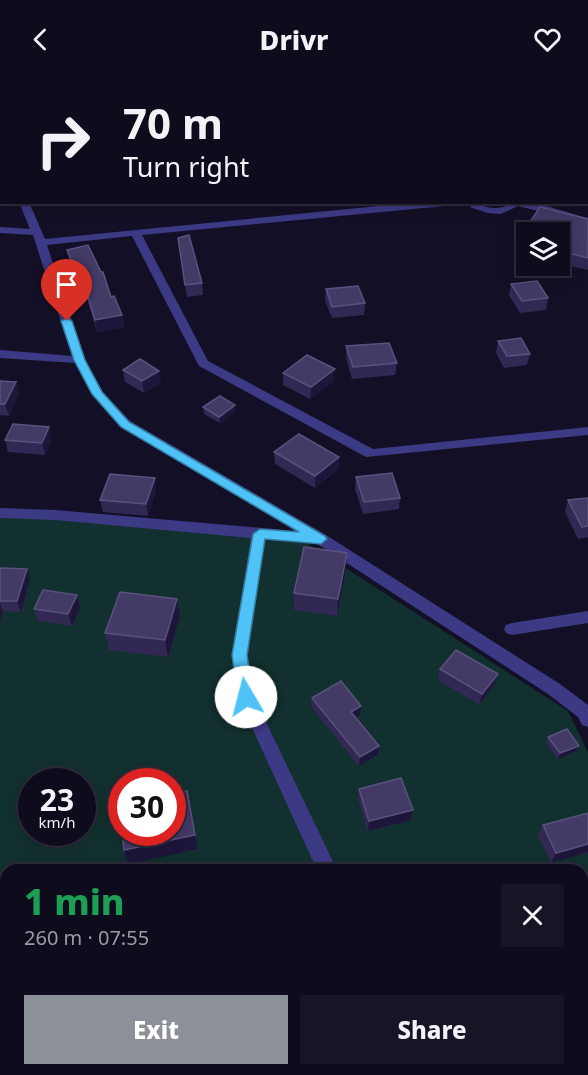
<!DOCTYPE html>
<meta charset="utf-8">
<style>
:root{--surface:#0e0b1c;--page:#171425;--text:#f1f3f6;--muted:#9b9ba3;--line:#2e2b3b;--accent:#8c9099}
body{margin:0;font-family:"Noto Sans",sans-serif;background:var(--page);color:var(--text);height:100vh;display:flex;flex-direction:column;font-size:22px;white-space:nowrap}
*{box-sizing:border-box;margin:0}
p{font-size:20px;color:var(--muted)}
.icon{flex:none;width:33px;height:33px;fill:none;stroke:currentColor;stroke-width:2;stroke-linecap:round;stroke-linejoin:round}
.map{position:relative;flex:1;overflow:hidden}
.details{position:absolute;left:0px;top:786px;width:588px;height:212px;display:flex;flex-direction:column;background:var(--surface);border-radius:18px 18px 0 0;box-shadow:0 3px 15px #0003,0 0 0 2px var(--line)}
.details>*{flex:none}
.top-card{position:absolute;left:0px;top:0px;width:588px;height:126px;box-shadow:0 3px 15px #0003,0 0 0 2px var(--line);background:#0e0b1c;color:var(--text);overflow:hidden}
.fabs{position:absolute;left:516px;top:144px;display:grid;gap:12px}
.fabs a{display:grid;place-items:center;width:54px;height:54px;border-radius:0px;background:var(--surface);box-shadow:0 3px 15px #0003,0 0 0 2px var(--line);font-size:30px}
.speed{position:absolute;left:18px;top:690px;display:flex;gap:12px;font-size:30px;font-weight:700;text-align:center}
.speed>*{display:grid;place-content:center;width:78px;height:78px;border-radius:50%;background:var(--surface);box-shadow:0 3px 15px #0003,0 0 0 2px var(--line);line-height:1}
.speed small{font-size:15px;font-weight:400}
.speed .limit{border:9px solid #d22;background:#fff;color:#111}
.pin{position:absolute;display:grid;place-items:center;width:51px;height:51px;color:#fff;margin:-62px -26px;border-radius:50% 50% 50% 0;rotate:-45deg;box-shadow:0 0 6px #0007}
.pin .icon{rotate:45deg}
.me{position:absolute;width:66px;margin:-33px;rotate:352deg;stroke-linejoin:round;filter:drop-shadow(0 0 4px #0008)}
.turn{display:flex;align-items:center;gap:21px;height:126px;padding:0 24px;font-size:27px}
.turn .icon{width:78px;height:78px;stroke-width:2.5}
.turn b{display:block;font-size:42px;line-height:51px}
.round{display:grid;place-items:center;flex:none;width:63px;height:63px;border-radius:0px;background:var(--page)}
.head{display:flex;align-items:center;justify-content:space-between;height:102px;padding:0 24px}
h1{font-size:36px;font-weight:800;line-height:45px;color:#1e9e55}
.button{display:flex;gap:12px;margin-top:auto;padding:12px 24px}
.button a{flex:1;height:69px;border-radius:0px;background:var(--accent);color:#fff;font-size:24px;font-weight:800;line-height:69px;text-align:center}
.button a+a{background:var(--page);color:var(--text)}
header{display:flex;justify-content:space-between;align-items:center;height:78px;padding:0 24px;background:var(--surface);font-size:27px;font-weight:800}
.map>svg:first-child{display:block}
</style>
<header><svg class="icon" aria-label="back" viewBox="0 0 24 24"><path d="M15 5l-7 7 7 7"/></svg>Drivr<svg class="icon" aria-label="heart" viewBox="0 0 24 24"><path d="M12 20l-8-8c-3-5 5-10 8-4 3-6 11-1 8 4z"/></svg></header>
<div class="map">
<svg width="588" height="997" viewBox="0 0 588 997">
<rect width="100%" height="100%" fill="#130f26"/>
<path fill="#12302f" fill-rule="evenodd" d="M0,438L215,452L305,464L568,633L588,674V997H0ZM32,704H82V754H32ZM122,704H172V754H122ZM6,792H582V992H6Z"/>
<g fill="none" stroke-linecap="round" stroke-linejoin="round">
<g fill="#3d3a85" fill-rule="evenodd">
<path d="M568,0H576L577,2H569Z"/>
<rect x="586" y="14" width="2" height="5"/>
<path d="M586,29H588V35L586,34Z"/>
<path d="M0,48L2,49V55L0,54Z"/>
<path d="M0,74L2,75V82L0,81Z"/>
<path d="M19,124H29L45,161L419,124H460L455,127L142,157L208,283L373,371L588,349V357L366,379L199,288L132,158L47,167L85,282L103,314L130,343L326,457L560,606L588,627V649L582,647L578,639L548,616L316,465L265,461L248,577L254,619L337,792H317L238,619L232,577L251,460L55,442L0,440V430L55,432L296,453L120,349L94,319L75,285L0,280V272L72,278L33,157L0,155V149L30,151Z"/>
<path d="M465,124C476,124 483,129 493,130C504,131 512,124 524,124C545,126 568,135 588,140V146L518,128L501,136L488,135L472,130Z"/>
<path d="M588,533V545L512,557L506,555L504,551L506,547L512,545Z"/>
<path d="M399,992H421L423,997H401Z"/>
</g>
</g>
<g fill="#312854">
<path d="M351,0H386V2H352Z"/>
<path d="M458,0H492L493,2H459Z"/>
<path d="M540,129L588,141V192L560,186V154H526V178L515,175L517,163Z"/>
<path d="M178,160L202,205L203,217L187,219Z"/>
<path d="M67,172L111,219L122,237L124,249L97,254L81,201L77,202L69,183Z"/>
<path d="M511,206L548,220L546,232L520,235L509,217Z"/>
<path d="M326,211L365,225L364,237L332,240L325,223Z"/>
<path d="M498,263L530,276L527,287L504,290L496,275Z"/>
<path d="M346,268L397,285L395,297L352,301L346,280Z"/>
<path d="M123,292L161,305L144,315L125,304Z"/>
<path d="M283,295L334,303L310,321L283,307Z"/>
<path d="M0,303L16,304L19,316L9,338L0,337Z"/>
<path d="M203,329L236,333L220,345L204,336Z"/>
<path d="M52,361L45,377L8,374L5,362Z"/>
<path d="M274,374L339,379V391L315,410L275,386Z"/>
<path d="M356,399L400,420L399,431L363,436L355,411Z"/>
<path d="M155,400L156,412L148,438L103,434L100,422Z"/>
<path d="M588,420V459L578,461L565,434L568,422Z"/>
<path d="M347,475L346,492L337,538L294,532V515Z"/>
<path d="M0,490L30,501L21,534L3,533L0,545Z"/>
<path d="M77,517L80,529L72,548L38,543L34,531Z"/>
<path d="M177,521L180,537L168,579L109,572L105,555Z"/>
<path d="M440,591L494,607L479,627L438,602Z"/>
<path d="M312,620L360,637L356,639L379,668L378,676L359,688L311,629Z"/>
<path d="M548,659L576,673L558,681L546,665Z"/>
<path d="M359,711L411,742L368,753L358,721Z"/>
<path d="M588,735V774L551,785L538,757L543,747Z"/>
</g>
<g fill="#1d163a">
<rect x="364" y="0" width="22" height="2"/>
<path d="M79,189L81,201L77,202L75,190Z"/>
<path d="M122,237L124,249L97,254L95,242Z"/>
<path d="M335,291L334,303L310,321L311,309Z"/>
<path d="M159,293L161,305L144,315L142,303Z"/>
<path d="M16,304L19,316L9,338L5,326Z"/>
<path d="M235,327L236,333L220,345L219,339Z"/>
<path d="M49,349L52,361L45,377L42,365Z"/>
<path d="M339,379V391L315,410V398Z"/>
<path d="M155,400L156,412L148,438L146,426Z"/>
<path d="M347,475L346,492L337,538L338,521Z"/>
<path d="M27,491L30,501L21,534L17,523Z"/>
<path d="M77,517L80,529L72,548L68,536Z"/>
<path d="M177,521L180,537L168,579L165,562Z"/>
<path d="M0,526L3,533L0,545Z"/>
<path d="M498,596L494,607L479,627L482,616Z"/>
<path d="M361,628L360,637L351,643V634Z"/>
<path d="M379,668L378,676L359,688L360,679Z"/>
<path d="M579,668L576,673L558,681L560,675Z"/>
<path d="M413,732L411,742L368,753L369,743Z"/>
<path d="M195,757L198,771L128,786L124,772Z"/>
<path d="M588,766V774L551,785L556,775Z"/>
</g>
<g fill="#433a66" stroke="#5a527e" stroke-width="1.5">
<path d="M467,0H492L493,2H468Z"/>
<path d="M540,129L588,141V180L560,173V154H526V166L517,163Z"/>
<path d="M189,157L202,205L185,207L178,160Z"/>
<path d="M88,167L101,194H103L111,219L114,218L122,237L95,242L79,189L75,190L67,172Z"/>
<path d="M537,203L548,220L522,223L511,206Z"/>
<path d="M358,208L365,225L332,229L326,211Z"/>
<path d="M521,260L530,276L507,278L498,263Z"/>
<path d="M389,265L397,285L353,289L346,268Z"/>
<path d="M307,277L335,291L311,309L283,295Z"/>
<path d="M140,281L159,293L142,303L123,292Z"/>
<path d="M0,303L16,304L5,326H0Z"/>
<path d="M220,318L235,327L219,339L203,329Z"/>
<path d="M13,346L49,349L42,365L5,362Z"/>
<path d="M299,356L339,379L315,398L274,374Z"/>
<path d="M392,395L400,420L364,424L356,399Z"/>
<path d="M110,396L155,400L146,426L100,422Z"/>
<path d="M588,420V448L582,449L568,422Z"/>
<path d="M304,469L347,475L338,521L294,515Z"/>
<path d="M0,490L27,491L17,523H0Z"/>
<path d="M43,512L77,517L68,536L34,531Z"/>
<path d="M120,514L177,521L165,562L105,555Z"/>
<path d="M456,572L498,596L482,616L440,591Z"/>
<path d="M341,603L361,628L351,634L379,668L360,679L312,620Z"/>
<path d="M567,651L579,668L560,675L548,659Z"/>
<path d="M401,700L413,732L369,743L359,711Z"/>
<path d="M187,713L195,757L124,772L122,754H172V716Z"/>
<path d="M122,727V754L118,728Z"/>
<path d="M588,735V766L556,775L543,747Z"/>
<path d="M444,786L446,792H413Z"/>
<path d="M246,787L248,792H232Z"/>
</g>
<path fill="#4fc3f7" stroke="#337fa1" stroke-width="1.5" d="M67,240L72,243L85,282L102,314L129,344L325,458L327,461L321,466L265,461L247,577L253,619L251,623L246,625L240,623L238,619L232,577L253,456L260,451L299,454L121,349L92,316L74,282L61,243Z"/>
</svg>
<div class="fabs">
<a><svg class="icon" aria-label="layers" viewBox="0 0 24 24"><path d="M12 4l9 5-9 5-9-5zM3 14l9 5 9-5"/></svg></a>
</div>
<div class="speed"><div>23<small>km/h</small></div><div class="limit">30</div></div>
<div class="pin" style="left:67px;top:243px;background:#d93025"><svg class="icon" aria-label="arrive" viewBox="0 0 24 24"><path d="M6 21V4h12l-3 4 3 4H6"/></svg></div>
<svg class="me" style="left:246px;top:619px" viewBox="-20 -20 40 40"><circle r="19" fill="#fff"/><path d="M0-13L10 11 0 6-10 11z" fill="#4fc3f7"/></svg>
<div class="top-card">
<div class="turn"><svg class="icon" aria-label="right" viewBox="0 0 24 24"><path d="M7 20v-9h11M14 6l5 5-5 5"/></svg><div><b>70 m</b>Turn right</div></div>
</div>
<section class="details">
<div class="head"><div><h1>1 min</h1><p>260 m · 07:55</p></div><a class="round"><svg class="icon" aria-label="close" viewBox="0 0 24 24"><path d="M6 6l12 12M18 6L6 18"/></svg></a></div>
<div class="button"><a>Exit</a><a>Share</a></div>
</section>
</div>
